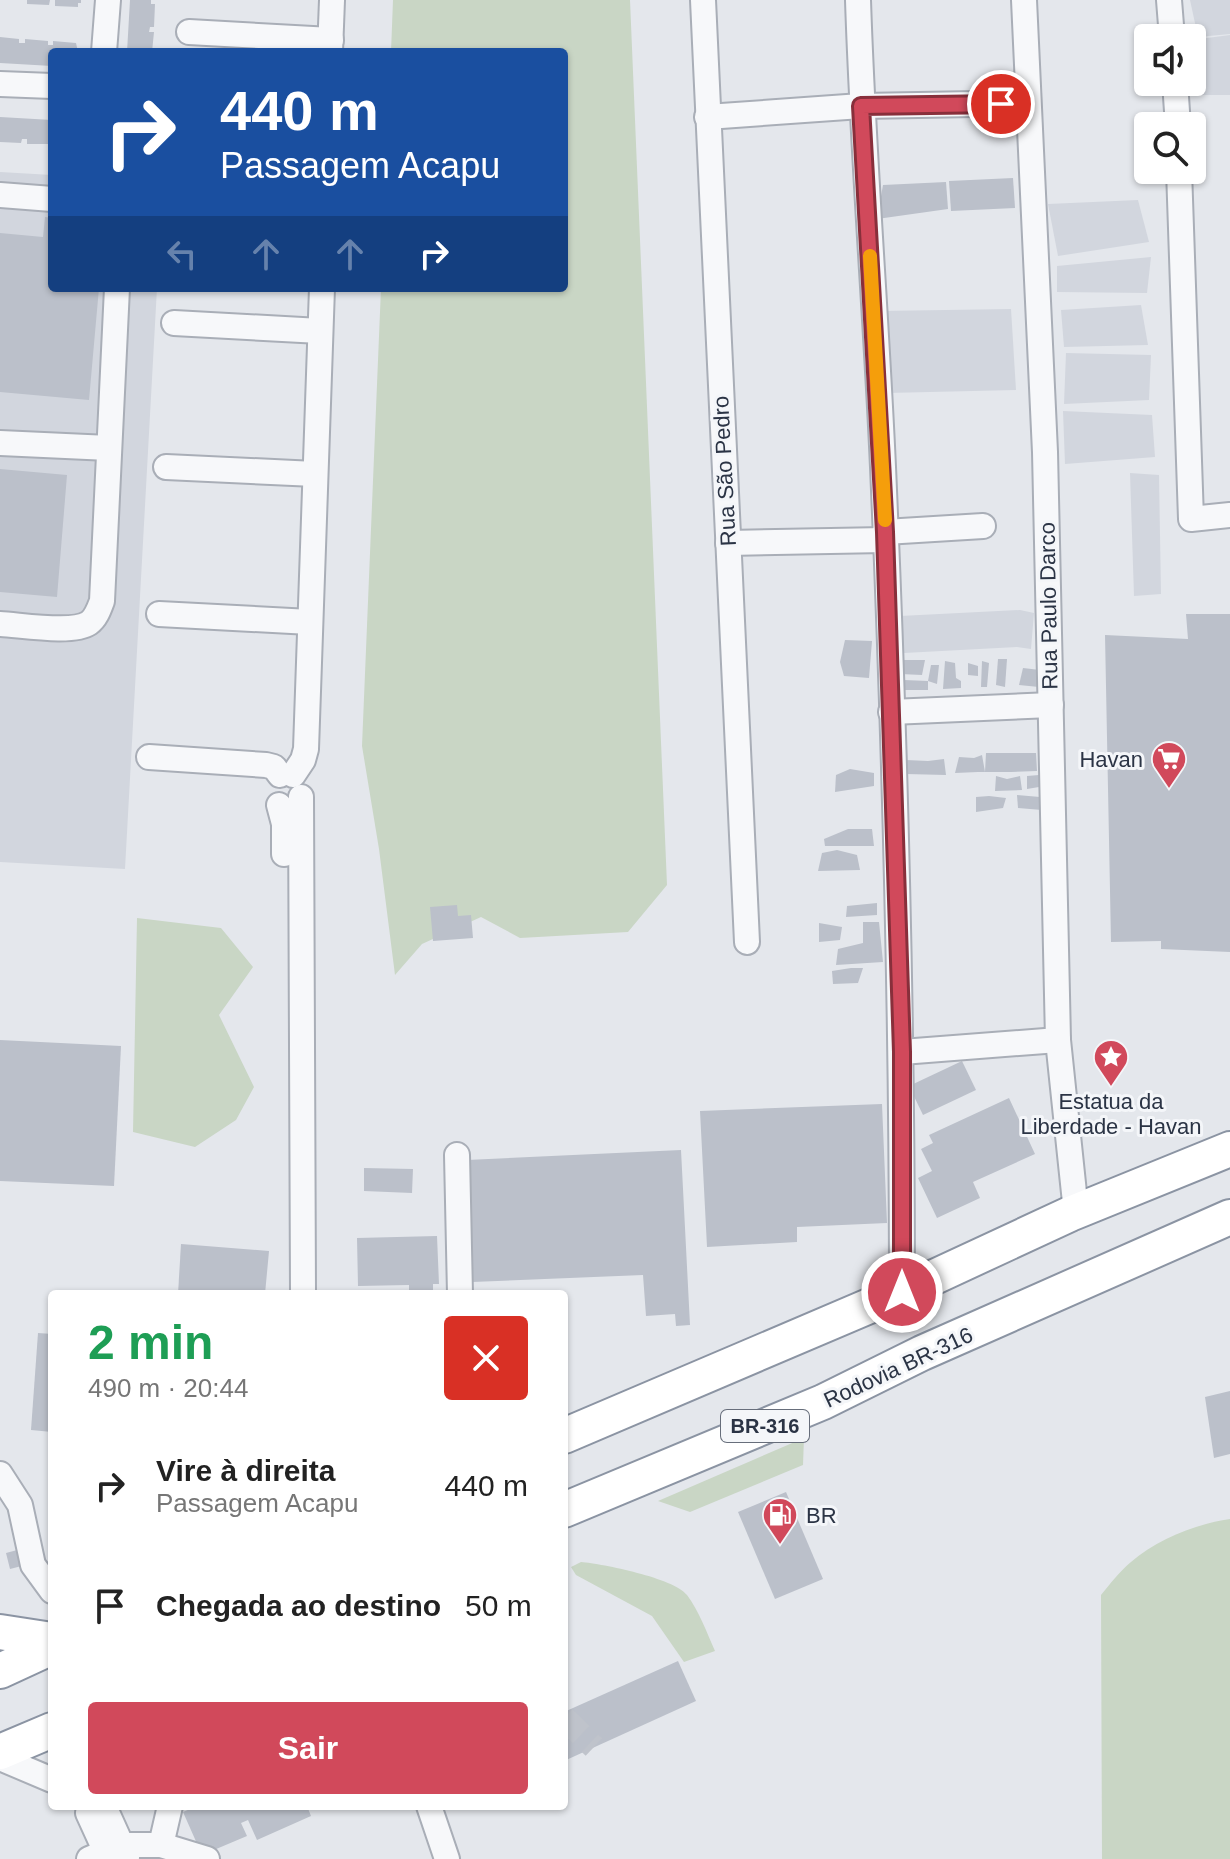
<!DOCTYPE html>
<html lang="pt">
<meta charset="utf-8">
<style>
:root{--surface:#fff;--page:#f2f2f2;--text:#222;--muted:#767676;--accent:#d1495b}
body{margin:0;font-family:Arial,sans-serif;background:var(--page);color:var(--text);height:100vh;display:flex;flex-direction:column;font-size:30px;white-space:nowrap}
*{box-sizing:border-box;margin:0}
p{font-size:26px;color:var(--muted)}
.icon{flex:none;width:44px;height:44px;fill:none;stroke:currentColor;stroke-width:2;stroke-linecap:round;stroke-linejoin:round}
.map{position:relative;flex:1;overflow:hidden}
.sheet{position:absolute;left:48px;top:1290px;width:520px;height:520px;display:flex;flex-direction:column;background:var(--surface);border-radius:8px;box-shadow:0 2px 6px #0004}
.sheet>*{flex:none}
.guide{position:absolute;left:48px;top:48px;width:520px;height:244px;border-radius:8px;box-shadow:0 2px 6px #0004;background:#1a4fa0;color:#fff;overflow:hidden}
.buttons{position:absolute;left:1134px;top:24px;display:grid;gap:16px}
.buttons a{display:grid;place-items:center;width:72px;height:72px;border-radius:8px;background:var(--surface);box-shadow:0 2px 6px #0004;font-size:40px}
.pin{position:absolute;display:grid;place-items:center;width:68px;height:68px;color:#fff;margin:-34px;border:4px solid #fff;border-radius:50%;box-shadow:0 2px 8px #0007}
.me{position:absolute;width:88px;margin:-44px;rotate:0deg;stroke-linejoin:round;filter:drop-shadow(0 0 6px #0008)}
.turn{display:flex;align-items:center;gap:28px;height:168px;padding:0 40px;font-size:36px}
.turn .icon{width:104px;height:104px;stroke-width:2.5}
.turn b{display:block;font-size:56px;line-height:68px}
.lanes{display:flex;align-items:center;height:76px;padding:0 40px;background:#0003;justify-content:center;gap:40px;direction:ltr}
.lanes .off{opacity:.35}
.round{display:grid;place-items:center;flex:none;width:84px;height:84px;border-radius:8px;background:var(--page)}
.overview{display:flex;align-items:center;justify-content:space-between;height:136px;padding:0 40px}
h1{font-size:48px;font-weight:800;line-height:60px;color:#1e9e55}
.action{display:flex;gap:16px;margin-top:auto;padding:16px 40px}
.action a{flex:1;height:92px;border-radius:8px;background:var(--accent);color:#fff;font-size:32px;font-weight:800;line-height:92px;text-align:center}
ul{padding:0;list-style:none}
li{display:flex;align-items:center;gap:24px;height:120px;padding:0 40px}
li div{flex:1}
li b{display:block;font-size:30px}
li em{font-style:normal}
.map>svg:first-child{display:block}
</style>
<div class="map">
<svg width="1230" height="1859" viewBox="0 0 1230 1859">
<rect width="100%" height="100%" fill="#e4e7ec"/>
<g fill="#d2d6de">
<path d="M1190,0H1230V34L1198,37Z"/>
<path d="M1230,35V95H1192L1190,82L1192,40Z"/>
<path d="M0,172L52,175V288H157L125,869L0,862Z"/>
<path d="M1138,200L1149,242L1058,256L1048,204Z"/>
<path d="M1151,257L1147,293L1057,292V266Z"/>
<path d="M1141,305L1148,345L1064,347L1061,310Z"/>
<path d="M1011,309L1016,390L887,393L880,311Z"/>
<path d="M1066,353L1151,355L1149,400L1064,404Z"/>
<path d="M1063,411L1152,415L1155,457L1065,464Z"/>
<path d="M1130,473L1159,475L1161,594L1134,596Z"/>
<path d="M1020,610L1034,613L1031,649L1017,647L904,653L900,616Z"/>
</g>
<g fill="#c9d6c5">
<path d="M393,0H630L667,885L628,932L520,938L481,917L422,944L395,975L379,849L362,746L381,288H564V52H391Z"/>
<path d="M137,918L221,928L253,967L219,1015L254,1087L236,1120L195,1147L133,1132Z"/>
<path d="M804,1438L803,1465L690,1512L658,1501Z"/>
<path d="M1230,1519V1859H1102L1101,1595C1110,1584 1120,1571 1131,1562C1158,1539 1196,1524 1230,1519Z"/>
<path d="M581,1562C603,1564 674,1578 687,1595C699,1611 707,1633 715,1651L684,1662L652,1616L576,1575L571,1567Z"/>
</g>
<g fill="#bbc0ca">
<path d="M27,0H50L49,5L27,4Z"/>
<path d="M55,0H81V3H78V7L55,6Z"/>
<path d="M130,0H151V4H155L154,27H150L149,32H154L152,52H127Z"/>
<path d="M0,37L19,39V43H25V39L48,41V45H53V41L76,43L78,52H52V66L0,63Z"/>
<path d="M0,117L52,120V141L49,144H27V139H22L21,143L0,142Z"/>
<path d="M1013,178L1015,208L951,211L949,181Z"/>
<path d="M946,182L948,209L877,219L883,185Z"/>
<path d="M45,217L52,218V288H99L89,400L0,392V233L43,237Z"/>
<path d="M0,469L67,475L57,597L0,592Z"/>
<path d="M1186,614H1230V952L1161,949V941L1111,942L1105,635L1188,639Z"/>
<path d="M845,640L872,641L869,678L844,676L840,662Z"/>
<path d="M998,659H1007L1005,687L996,685Z"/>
<path d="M900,660H925L922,675L900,674Z"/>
<path d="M945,661L955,663L956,678L961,681V688L943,689Z"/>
<path d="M982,661L989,663L987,687H981Z"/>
<path d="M968,663L978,666V676L968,675Z"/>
<path d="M931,665H939L937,684L928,681V690H900L904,680L928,681Z"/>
<path d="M1023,668L1040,670L1039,687L1019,685Z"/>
<path d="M986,753H1036L1037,771L1011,772H978L955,773L959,757L974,758L982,755L985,772Z"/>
<path d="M944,759L946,775L906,774V760L928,761Z"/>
<path d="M850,769L874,773V786L835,792L836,775Z"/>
<path d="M1039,775V787L1027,789V776Z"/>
<path d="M996,776L1007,779L1020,776L1022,790L995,791Z"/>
<path d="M1017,795L1040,797L1042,810L1018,808Z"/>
<path d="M989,796L1006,798L1003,808L976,812V797Z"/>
<path d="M848,829H872L874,846H825L824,839Z"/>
<path d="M837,850L857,855L860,870L818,871L822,853Z"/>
<path d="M877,903V915L846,917L847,906Z"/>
<path d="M457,905L458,916L471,915L473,938L433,941L430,907Z"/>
<path d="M863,922H879L883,962L836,965L838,949L863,943Z"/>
<path d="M819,923L842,927L840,940L819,942Z"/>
<path d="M851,968H863L858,983L833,984L832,971Z"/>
<path d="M0,1040L121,1046L114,1186L0,1181Z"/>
<path d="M962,1061L976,1090L923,1115L909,1086Z"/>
<path d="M1009,1098L1035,1154L973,1182L980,1198L937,1218L918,1178L932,1171L921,1149L933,1143L929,1135Z"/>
<path d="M882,1104L887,1223L797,1227V1242L707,1247L700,1111Z"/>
<path d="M681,1150L690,1325L676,1326L675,1314L646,1316L643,1275L472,1282L467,1160Z"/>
<path d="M364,1168L413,1169L412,1193L364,1191Z"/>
<path d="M437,1236L439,1284H433V1294H409V1285L358,1286L357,1238Z"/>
<path d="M181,1244L269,1251L265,1294H178Z"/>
<path d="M38,1333L52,1334V1432L31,1430Z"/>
<path d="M1230,1391V1454L1214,1458L1205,1397Z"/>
<path d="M786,1492L823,1579L775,1599L738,1512Z"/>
<path d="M36,1545L41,1561L10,1569L6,1553Z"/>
<path d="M678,1661L696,1701L564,1761V1712Z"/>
<path d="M197,1806H307L311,1816L257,1840L248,1820L241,1823L247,1836L202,1855L183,1812Z"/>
</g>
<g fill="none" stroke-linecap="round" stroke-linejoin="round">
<path stroke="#bfc3cb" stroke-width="24" stroke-dasharray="24 12" stroke-linecap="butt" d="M564,1718L594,1747"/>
<defs>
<g id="minor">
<path d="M703,0L747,942"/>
<path d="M858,0C863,156 876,311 883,467C895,742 902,1017 902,1292"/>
<path d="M1024,0L1045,452L1058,1040L1076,1212"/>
<path d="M1169,0L1172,38"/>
<path d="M189,32L331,40"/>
<path d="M104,52L108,0"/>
<path d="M330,52L332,0"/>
<path d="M1175,82L1178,126"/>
<path d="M0,84L52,86"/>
<path d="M707,117L861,106L1028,103"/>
<path d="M1179,170L1191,519L1230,515"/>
<path d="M0,195L52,199"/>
<path d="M174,323L320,331"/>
<path d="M0,443L109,448"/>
<path d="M166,467L315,474"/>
<path d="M885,532L983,526"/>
<path d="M728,543L885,540"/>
<path d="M159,614L310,622"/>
<path d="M0,624C21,625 73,634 89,623C96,618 99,609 102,601L117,288"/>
<path d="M891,712L1051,705"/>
<path d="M149,757L266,765L274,767L280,775"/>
<path d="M293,775L303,760L306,749L322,288"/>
<path d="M301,797L303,1294"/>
<path d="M279,805L284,824V854"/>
<path d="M902,1052L1058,1040"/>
<path d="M457,1155L460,1294"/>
<path d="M0,1474L20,1505L33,1565L52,1591"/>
<path d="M0,1758L52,1780"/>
<path d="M104,1806L127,1857"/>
<path d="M429,1806L447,1859"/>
<path d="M88,1813L109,1859"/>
<path d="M161,1845L170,1806"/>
<path d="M89,1859L122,1845H161L207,1859"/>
</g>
<g id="highway">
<path d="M564,1436L902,1292L1070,1214L1230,1149"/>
<path d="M564,1510L823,1402L922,1353L1230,1217"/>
<path d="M0,1632L52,1640"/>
<path d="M0,1671L52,1647"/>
<path d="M0,1752L52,1730"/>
</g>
</defs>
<use href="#minor" stroke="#a9aeb7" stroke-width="28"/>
<use href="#highway" stroke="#8b94a3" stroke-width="38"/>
<use href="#minor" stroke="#f7f8fa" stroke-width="24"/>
<use href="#highway" stroke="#fff" stroke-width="34"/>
</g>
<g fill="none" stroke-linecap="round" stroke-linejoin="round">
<defs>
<path id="route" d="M902,1292V1052L885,532L861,106L1001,104"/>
</defs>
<use href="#route" stroke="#882f3b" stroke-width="20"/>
<use href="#route" stroke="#d1495b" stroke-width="14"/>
<path stroke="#f59e0b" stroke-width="14" d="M870,256L885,520"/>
</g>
<defs>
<symbol id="supermarket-pin" viewBox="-11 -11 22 30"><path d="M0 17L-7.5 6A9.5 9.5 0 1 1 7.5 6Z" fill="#d1495b" stroke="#f4f6f9"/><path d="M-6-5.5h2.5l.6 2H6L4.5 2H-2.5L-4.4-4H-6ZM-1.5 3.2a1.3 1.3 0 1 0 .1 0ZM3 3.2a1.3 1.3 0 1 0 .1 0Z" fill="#fff"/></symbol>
<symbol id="sight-pin" viewBox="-11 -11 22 30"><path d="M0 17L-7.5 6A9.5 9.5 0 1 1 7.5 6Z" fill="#d1495b" stroke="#f4f6f9"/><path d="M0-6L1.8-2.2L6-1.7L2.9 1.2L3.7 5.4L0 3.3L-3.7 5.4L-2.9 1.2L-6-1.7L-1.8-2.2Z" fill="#fff"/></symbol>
<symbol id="fuel-pin" viewBox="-11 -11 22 30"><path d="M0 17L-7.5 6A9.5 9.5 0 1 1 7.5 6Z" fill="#d1495b" stroke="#f4f6f9"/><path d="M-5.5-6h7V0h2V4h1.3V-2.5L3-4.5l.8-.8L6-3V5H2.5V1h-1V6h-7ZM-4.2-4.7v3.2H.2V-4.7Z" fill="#fff"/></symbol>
</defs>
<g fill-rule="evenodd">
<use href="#supermarket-pin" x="1149" y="739" width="40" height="54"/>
<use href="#sight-pin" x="1091" y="1037" width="40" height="54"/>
<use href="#fuel-pin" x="760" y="1495" width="40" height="54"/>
</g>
<g text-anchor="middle" stroke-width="6" stroke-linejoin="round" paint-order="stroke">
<rect fill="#f4f6f9" stroke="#676e7b" stroke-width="2" x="721" y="1410" width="88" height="32" rx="6"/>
<g font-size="20" font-weight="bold" fill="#2b3445">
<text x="765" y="1433">BR-316</text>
</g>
<g font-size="22" fill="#2b3445" stroke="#f4f6f9">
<text transform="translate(724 471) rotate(-93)" y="8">Rua São Pedro</text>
<text transform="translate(1048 606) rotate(-91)" y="8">Rua Paulo Darco</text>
<text transform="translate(898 1367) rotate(-25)" y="8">Rodovia BR-316</text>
</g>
<g font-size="22" fill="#2b3445" stroke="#f4f6f9" text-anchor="end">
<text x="1143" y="767">Havan</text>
<text x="1111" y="1109" text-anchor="middle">Estatua da<tspan x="1111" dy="25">Liberdade - Havan</tspan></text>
<text x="806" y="1523" text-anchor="start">BR</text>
</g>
</g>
</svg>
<div class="buttons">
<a><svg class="icon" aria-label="sound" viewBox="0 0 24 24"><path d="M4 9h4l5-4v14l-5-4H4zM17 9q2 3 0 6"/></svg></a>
<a><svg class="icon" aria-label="search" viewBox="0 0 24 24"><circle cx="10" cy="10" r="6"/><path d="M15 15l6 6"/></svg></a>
</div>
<div class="pin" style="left:1001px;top:104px;background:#d93025"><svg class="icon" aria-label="arrive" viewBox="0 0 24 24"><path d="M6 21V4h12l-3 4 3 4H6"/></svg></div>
<svg class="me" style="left:902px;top:1292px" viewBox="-20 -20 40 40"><circle r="17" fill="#d1495b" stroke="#fff" stroke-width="3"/><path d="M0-11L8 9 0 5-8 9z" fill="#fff"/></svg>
<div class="guide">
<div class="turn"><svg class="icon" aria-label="right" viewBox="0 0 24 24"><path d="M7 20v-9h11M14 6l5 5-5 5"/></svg><div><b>440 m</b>Passagem Acapu</div></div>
<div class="lanes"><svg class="icon off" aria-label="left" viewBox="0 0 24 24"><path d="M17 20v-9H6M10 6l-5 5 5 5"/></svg><svg class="icon off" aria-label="ahead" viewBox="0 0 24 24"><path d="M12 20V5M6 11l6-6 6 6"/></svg><svg class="icon off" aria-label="ahead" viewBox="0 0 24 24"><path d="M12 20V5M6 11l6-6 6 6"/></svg><svg class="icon" aria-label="right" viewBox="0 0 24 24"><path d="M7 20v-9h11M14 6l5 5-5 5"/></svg></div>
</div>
<section class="sheet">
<div class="overview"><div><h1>2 min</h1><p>490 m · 20:44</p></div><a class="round" style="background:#d93025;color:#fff"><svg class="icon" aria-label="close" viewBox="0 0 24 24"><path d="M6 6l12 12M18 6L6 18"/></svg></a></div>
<ul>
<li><svg class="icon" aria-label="right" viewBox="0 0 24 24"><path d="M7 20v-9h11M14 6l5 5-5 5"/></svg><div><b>Vire à direita</b><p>Passagem Acapu</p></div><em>440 m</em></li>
<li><svg class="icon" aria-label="arrive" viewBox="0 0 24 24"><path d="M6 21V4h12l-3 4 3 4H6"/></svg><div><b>Chegada ao destino</b></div><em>50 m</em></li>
</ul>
<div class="action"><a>Sair</a></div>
</section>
</div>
